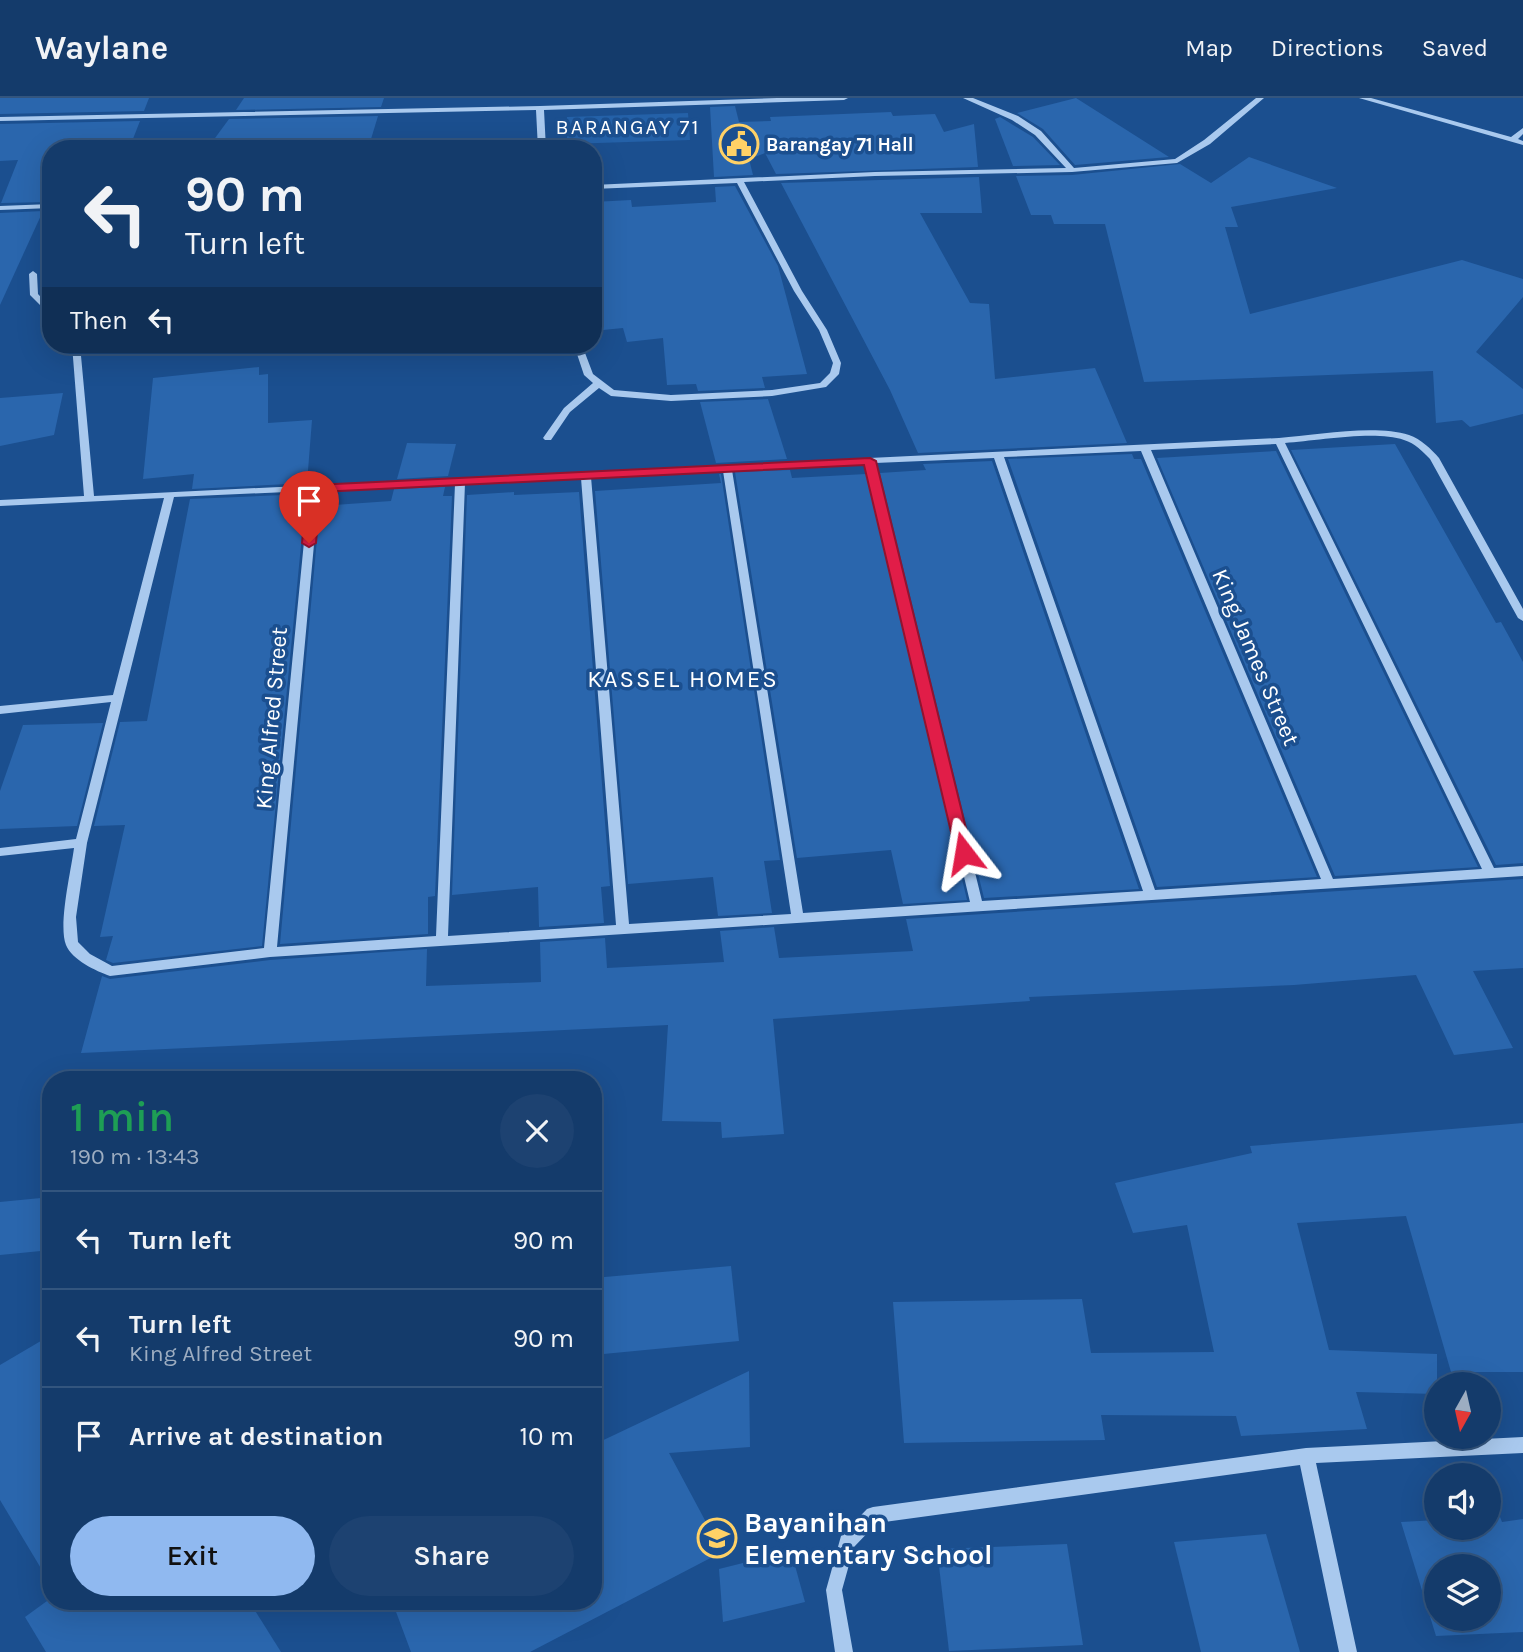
<!DOCTYPE html>
<meta charset="utf-8">
<style>
:root{--surface:#143b6b;--page:#1d4271;--text:#f1f3f6;--muted:#9dadc1;--line:#33557e;--accent:#90b9f0}
body{margin:0;font-family:Karla,sans-serif;background:var(--page);color:var(--text);height:100vh;display:flex;flex-direction:column;font-size:26px;white-space:nowrap}
*{box-sizing:border-box;margin:0}
p{font-size:23px;color:var(--muted)}
.icon{flex:none;width:38px;height:38px;fill:none;stroke:currentColor;stroke-width:2;stroke-linecap:round;stroke-linejoin:round}
.map{position:relative;flex:1;overflow:hidden}
.side{position:absolute;left:42px;top:973px;width:560px;height:539px;display:flex;flex-direction:column;background:var(--surface);border-radius:28px;box-shadow:0 7px 28px #0002,0 0 0 2px var(--line)}
.side>*{flex:none}
.top-card{position:absolute;left:42px;top:42px;width:560px;height:214px;border-radius:28px;box-shadow:0 7px 28px #0002,0 0 0 2px var(--line);background:#143b6b;color:var(--text);overflow:hidden}
.needle{width:46px;rotate:188deg}
.controls{position:absolute;left:1424px;top:1274px;display:grid;gap:14px}
.controls a{display:grid;place-items:center;width:77px;height:77px;border-radius:50%;background:var(--surface);box-shadow:0 7px 28px #0002,0 0 0 2px var(--line);font-size:35px}
.pin{position:absolute;display:grid;place-items:center;width:60px;height:60px;color:#fff;margin:-72px -30px;border-radius:50% 50% 50% 0;rotate:-45deg;box-shadow:0 0 7px #0007}
.pin .icon{rotate:45deg}
.me{position:absolute;width:77px;margin:-38px;rotate:346deg;stroke-linejoin:round;filter:drop-shadow(0 0 5px #0008)}
.turn{display:flex;align-items:center;gap:24px;height:147px;padding:0 28px;font-size:32px}
.turn .icon{width:91px;height:91px;stroke-width:2.5}
.turn b{display:block;font-size:49px;line-height:60px}
.then{display:flex;align-items:center;height:66px;padding:0 28px;background:#0003;gap:14px;font-size:26px}
.round{display:grid;place-items:center;flex:none;width:74px;height:74px;border-radius:37px;background:var(--page)}
.overview{display:flex;align-items:center;justify-content:space-between;height:119px;padding:0 28px}
h1{font-size:42px;font-weight:600;line-height:52px;color:#1e9e55}
.primary-button{display:flex;gap:14px;margin-top:auto;padding:14px 28px}
.primary-button a{flex:1;height:80px;border-radius:42px;background:var(--accent);color:#111;font-size:28px;font-weight:600;line-height:80px;text-align:center}
.primary-button a+a{background:var(--page);color:var(--text)}
ul{padding:0;list-style:none}
li{display:flex;align-items:center;gap:21px;height:98px;padding:0 28px;border-top:2px solid var(--line)}
li div{flex:1}
li b{display:block;font-size:26px}
li em{font-style:normal}
header{display:flex;align-items:center;gap:42px;box-sizing:border-box;height:98px;padding:0 35px;background:var(--surface);border-bottom:2px solid var(--line)}
header strong{font-size:33px}
nav{display:flex;gap:38px;margin-inline-start:auto;font-size:24px}
.map>svg:first-child{display:block}
</style>
<header>
<strong>Waylane</strong>
<nav><a>Map</a><a>Directions</a><a>Saved</a></nav>
</header>
<div class="map">
<svg width="1523" height="1554" viewBox="0 0 1523 1554">
<rect width="100%" height="100%" fill="#1b4f8f"/>
<path fill="#2461a8" d="M688,15L690,42L567,46V19Z"/>
<g fill="#2a66ad" fill-rule="evenodd">
<path d="M0,0H149L144,13L0,16Z"/>
<path d="M244,0H384L381,9L236,12Z"/>
<path d="M1076,0L1169,59L1075,67L1043,31L1017,15Z"/>
<path d="M735,8L739,24L771,23L770,19L891,14L893,18L935,16L944,34L974,26L978,69L776,76L765,55L749,61L753,77L714,79L710,9Z"/>
<path d="M378,18L368,51H207L229,21Z"/>
<path d="M1000,19L1033,39L1060,67L1013,68L995,21Z"/>
<path d="M140,23L129,51H51V97L48,104L1,105L18,62L0,63V26Z"/>
<path d="M1249,59L1337,90L1231,109L1238,129H1225L1250,216L1462,162L1523,181V199L1476,254L1523,291V316L1470,329L1462,322L1436,325L1433,273L1144,284L1105,126H1054L1051,117H1031L1016,78L1072,77L1180,66L1211,85Z"/>
<path d="M979,79L982,115H920L970,205L989,206L995,281L1095,270L1127,345L918,355L890,292L781,85Z"/>
<path d="M735,88L778,168L807,276L762,279L765,290L698,293L696,286L667,287L663,240L627,244L623,230L593,233V104L631,102L632,109L716,104L715,89Z"/>
<path d="M43,113L0,207V115Z"/>
<path d="M259,269V277L268,276V325L312,322L307,385L192,391L194,376L143,381L153,280Z"/>
<path d="M63,295L54,337L0,348V300Z"/>
<path d="M768,301L787,361L716,365L700,304Z"/>
<path d="M407,345L456,346L448,378L397,381Z"/>
<path d="M1395,346L1496,525L1501,524L1523,564V765L1496,767L1291,352Z"/>
<path d="M1276,353L1478,769L1335,778L1157,360Z"/>
<path d="M1132,356L1134,361H1141L1317,779L1157,789L1008,361Z"/>
<path d="M992,363L1139,791L984,800L880,375L926,372L923,366Z"/>
<path d="M790,372L792,380L866,376L967,802L903,806L891,752L797,760L735,374Z"/>
<path d="M719,376H721L780,762L764,763L772,815L718,818L713,779L628,786L595,393L721,385Z"/>
<path d="M445,389L443,398H452L435,798L428,799V836L280,846L320,408L391,403L394,391Z"/>
<path d="M514,394V397L579,394L610,788L601,789L604,825L539,829L538,789L452,797L467,397Z"/>
<path d="M306,396L262,848L113,865L106,862L113,838L100,839L125,727L94,728L120,624L147,623L190,401Z"/>
<path d="M103,625L77,728L0,731V693L23,627Z"/>
<path d="M1523,781V870L1473,873L1513,950L1454,957L1416,877L1294,887L1029,899L1030,903L773,921L784,1036L722,1040L721,1024L662,1023L668,927L81,955L102,878L110,881L270,862L427,851L426,888L541,884L540,844L605,840L607,870L724,864L720,833L774,829L779,860L913,853L906,821Z"/>
<path d="M1523,1025V1274H1451L1406,1118L1297,1125L1329,1252L1437,1256V1296L1356,1294L1367,1331L1241,1338L1236,1318L1101,1317L1105,1342L904,1345L893,1204L1082,1201L1091,1255L1214,1254L1187,1127L1133,1135L1115,1085L1252,1055L1250,1048Z"/>
<path d="M51,1099V1152L0,1157V1104Z"/>
<path d="M731,1168L739,1243L593,1257V1180Z"/>
<path d="M51,1237V1487L0,1402V1267Z"/>
<path d="M749,1273L750,1349L669,1355L722,1454L530,1554H411L392,1503H593V1347Z"/>
<path d="M1500,1419L1502,1424L1523,1421V1534L1436,1538L1401,1424L1437,1422V1430H1489V1420ZM1437,1468H1489V1521H1437Z"/>
<path d="M1266,1436L1300,1554H1201L1174,1444Z"/>
<path d="M1067,1446L1083,1547L949,1553L937,1451Z"/>
<path d="M791,1453L805,1504L723,1524L719,1471Z"/>
<path d="M47,1503H249L281,1554H46L25,1519Z"/>
</g>
<g fill="none" stroke-linecap="round" stroke-linejoin="round">
<g fill="#a9c9ee" fill-rule="evenodd">
<path d="M777,0H848L844,2L544,12L546,51H538L536,12L0,23V19L540,8Z"/>
<path d="M963,0H973L1018,18L1041,33L1074,70L1175,61L1204,42L1256,0H1264L1210,46L1177,65L1072,74L875,78L744,84L802,193L827,232L841,265L839,276L826,289L772,298L671,303L611,298L599,290L570,314L551,342H545L543,340L564,310L593,285L584,277L574,247H582L593,276L614,292L671,297L772,292L820,285L830,275L833,265L819,232L794,193L737,85L593,91V87L875,74L1066,70L1035,37L1012,22Z"/>
<path d="M1359,0H1371L1511,39L1523,30V36L1518,41L1523,43V47Z"/>
<path d="M51,106V110L0,112V108Z"/>
<path d="M33,173L37,176L38,196L51,210V218L30,197L29,176Z"/>
<path d="M72,247H80L94,398L1279,340C1315,337 1375,326 1409,337C1421,341 1431,351 1439,360L1523,511V523L1518,520L1430,361C1423,354 1415,345 1404,342C1374,332 1317,343 1285,345L1494,770L1523,768V778L270,859L110,878C96,873 72,862 66,847C58,827 71,773 74,750L0,758V750L76,741L111,604L0,616V608L113,597L164,400L0,408V402L84,398ZM1276,346L1482,771L1333,781L1151,352ZM1141,353L1321,781L1155,792L1004,359ZM994,360L1143,793L982,803L875,365ZM866,366L970,804L803,815L732,372ZM723,373L791,816L629,826L591,379ZM581,380L616,827L448,838L465,385ZM455,386L436,838L277,849L319,392ZM309,393L264,850L112,868L90,856L78,844L76,819L87,745L174,399Z"/>
<path d="M1523,1339V1355L1316,1365L1357,1554H1339L1300,1367L877,1425L854,1449L842,1492L853,1554H835L826,1492L841,1438L867,1411L873,1409L1306,1350Z"/>
</g>
</g>
<path fill="#e11d48" stroke="#92132f" stroke-width="2" d="M870,360L876,363L972,755L964,761L956,755L864,367L320,394L316,445L309,449L302,445L308,390L314,387Z"/>
<defs>
<symbol id="civic-ring" viewBox="-11 -11 22 22"><circle r="9.5" fill="#1b4f8f" stroke="#ffd166" stroke-width="1.5"/><path d="M-.6-6.5H3V-4.5H.6V-3L4-1V1h2V6H-6V1h2V-1L-.6-3ZM-1.2 2.5V6h2.4V2.5Z" fill="#ffd166"/></symbol>
<symbol id="school-ring" viewBox="-11 -11 22 22"><circle r="9.5" fill="#1b4f8f" stroke="#ffd166" stroke-width="1.5"/><path d="M0-5L7-2L0 1L-7-2ZM-4 1L0 2.5L4 1V4Q0 6-4 4Z" fill="#ffd166"/></symbol>
</defs>
<g fill-rule="evenodd">
<use href="#civic-ring" x="717" y="24" width="44" height="44"/>
<use href="#school-ring" x="695" y="1418" width="44" height="44"/>
</g>
<g text-anchor="middle" stroke-width="7" stroke-linejoin="round" paint-order="stroke">
<g font-size="19" font-weight="bold" fill="#fff" stroke="#1b4f8f" text-anchor="start">
<text x="766" y="53">Barangay 71 Hall</text>
</g>
<g font-size="21" letter-spacing="2" fill="#fff" stroke="#1b4f8f">
<text x="628" y="36">BARANGAY 71</text>
</g>
<g font-size="23" fill="#fff" stroke="#1b4f8f">
<text transform="translate(1256 559) rotate(67)" y="8">King James Street</text>
<text transform="translate(271 620) rotate(-85)" y="8">King Alfred Street</text>
</g>
<g font-size="24" letter-spacing="2" fill="#fff" stroke="#1b4f8f">
<text x="683" y="589">KASSEL HOMES</text>
</g>
<g font-size="28" font-weight="bold" fill="#fff" stroke="#1b4f8f" text-anchor="start">
<text x="744" y="1434">Bayanihan<tspan x="744" dy="32">Elementary School</tspan></text>
</g>
</g>
</svg>
<div class="controls">
<a><svg class="needle" viewBox="-14 -14 28 28"><path d="M0-13l5 13h-10z" fill="#e53935"/><path d="M0 13l5-13h-10z" fill="#9dadc1"/></svg></a>
<a><svg class="icon" aria-label="sound" viewBox="0 0 24 24"><path d="M4 9h4l5-4v14l-5-4H4zM17 9q2 3 0 6"/></svg></a>
<a><svg class="icon" aria-label="layers" viewBox="0 0 24 24"><path d="M12 4l9 5-9 5-9-5zM3 14l9 5 9-5"/></svg></a>
</div>
<div class="pin" style="left:309px;top:445px;background:#d93025"><svg class="icon" aria-label="arrive" viewBox="0 0 24 24"><path d="M6 21V4h12l-3 4 3 4H6"/></svg></div>
<svg class="me" style="left:964px;top:755px" viewBox="-20 -20 40 40"><path d="M0-17L14 15 0 8-14 15z" fill="#e11d48" stroke="#fff" stroke-width="4"/></svg>
<div class="top-card">
<div class="turn"><svg class="icon" aria-label="left" viewBox="0 0 24 24"><path d="M17 20v-9H6M10 6l-5 5 5 5"/></svg><div><b>90 m</b>Turn left</div></div>
<div class="then">Then<svg class="icon" aria-label="left" viewBox="0 0 24 24"><path d="M17 20v-9H6M10 6l-5 5 5 5"/></svg></div>
</div>
<section class="side">
<div class="overview"><div><h1>1 min</h1><p>190 m · 13:43</p></div><a class="round"><svg class="icon" aria-label="close" viewBox="0 0 24 24"><path d="M6 6l12 12M18 6L6 18"/></svg></a></div>
<ul>
<li><svg class="icon" aria-label="left" viewBox="0 0 24 24"><path d="M17 20v-9H6M10 6l-5 5 5 5"/></svg><div><b>Turn left</b></div><em>90 m</em></li>
<li><svg class="icon" aria-label="left" viewBox="0 0 24 24"><path d="M17 20v-9H6M10 6l-5 5 5 5"/></svg><div><b>Turn left</b><p>King Alfred Street</p></div><em>90 m</em></li>
<li><svg class="icon" aria-label="arrive" viewBox="0 0 24 24"><path d="M6 21V4h12l-3 4 3 4H6"/></svg><div><b>Arrive at destination</b></div><em>10 m</em></li>
</ul>
<div class="primary-button"><a>Exit</a><a>Share</a></div>
</section>
</div>
